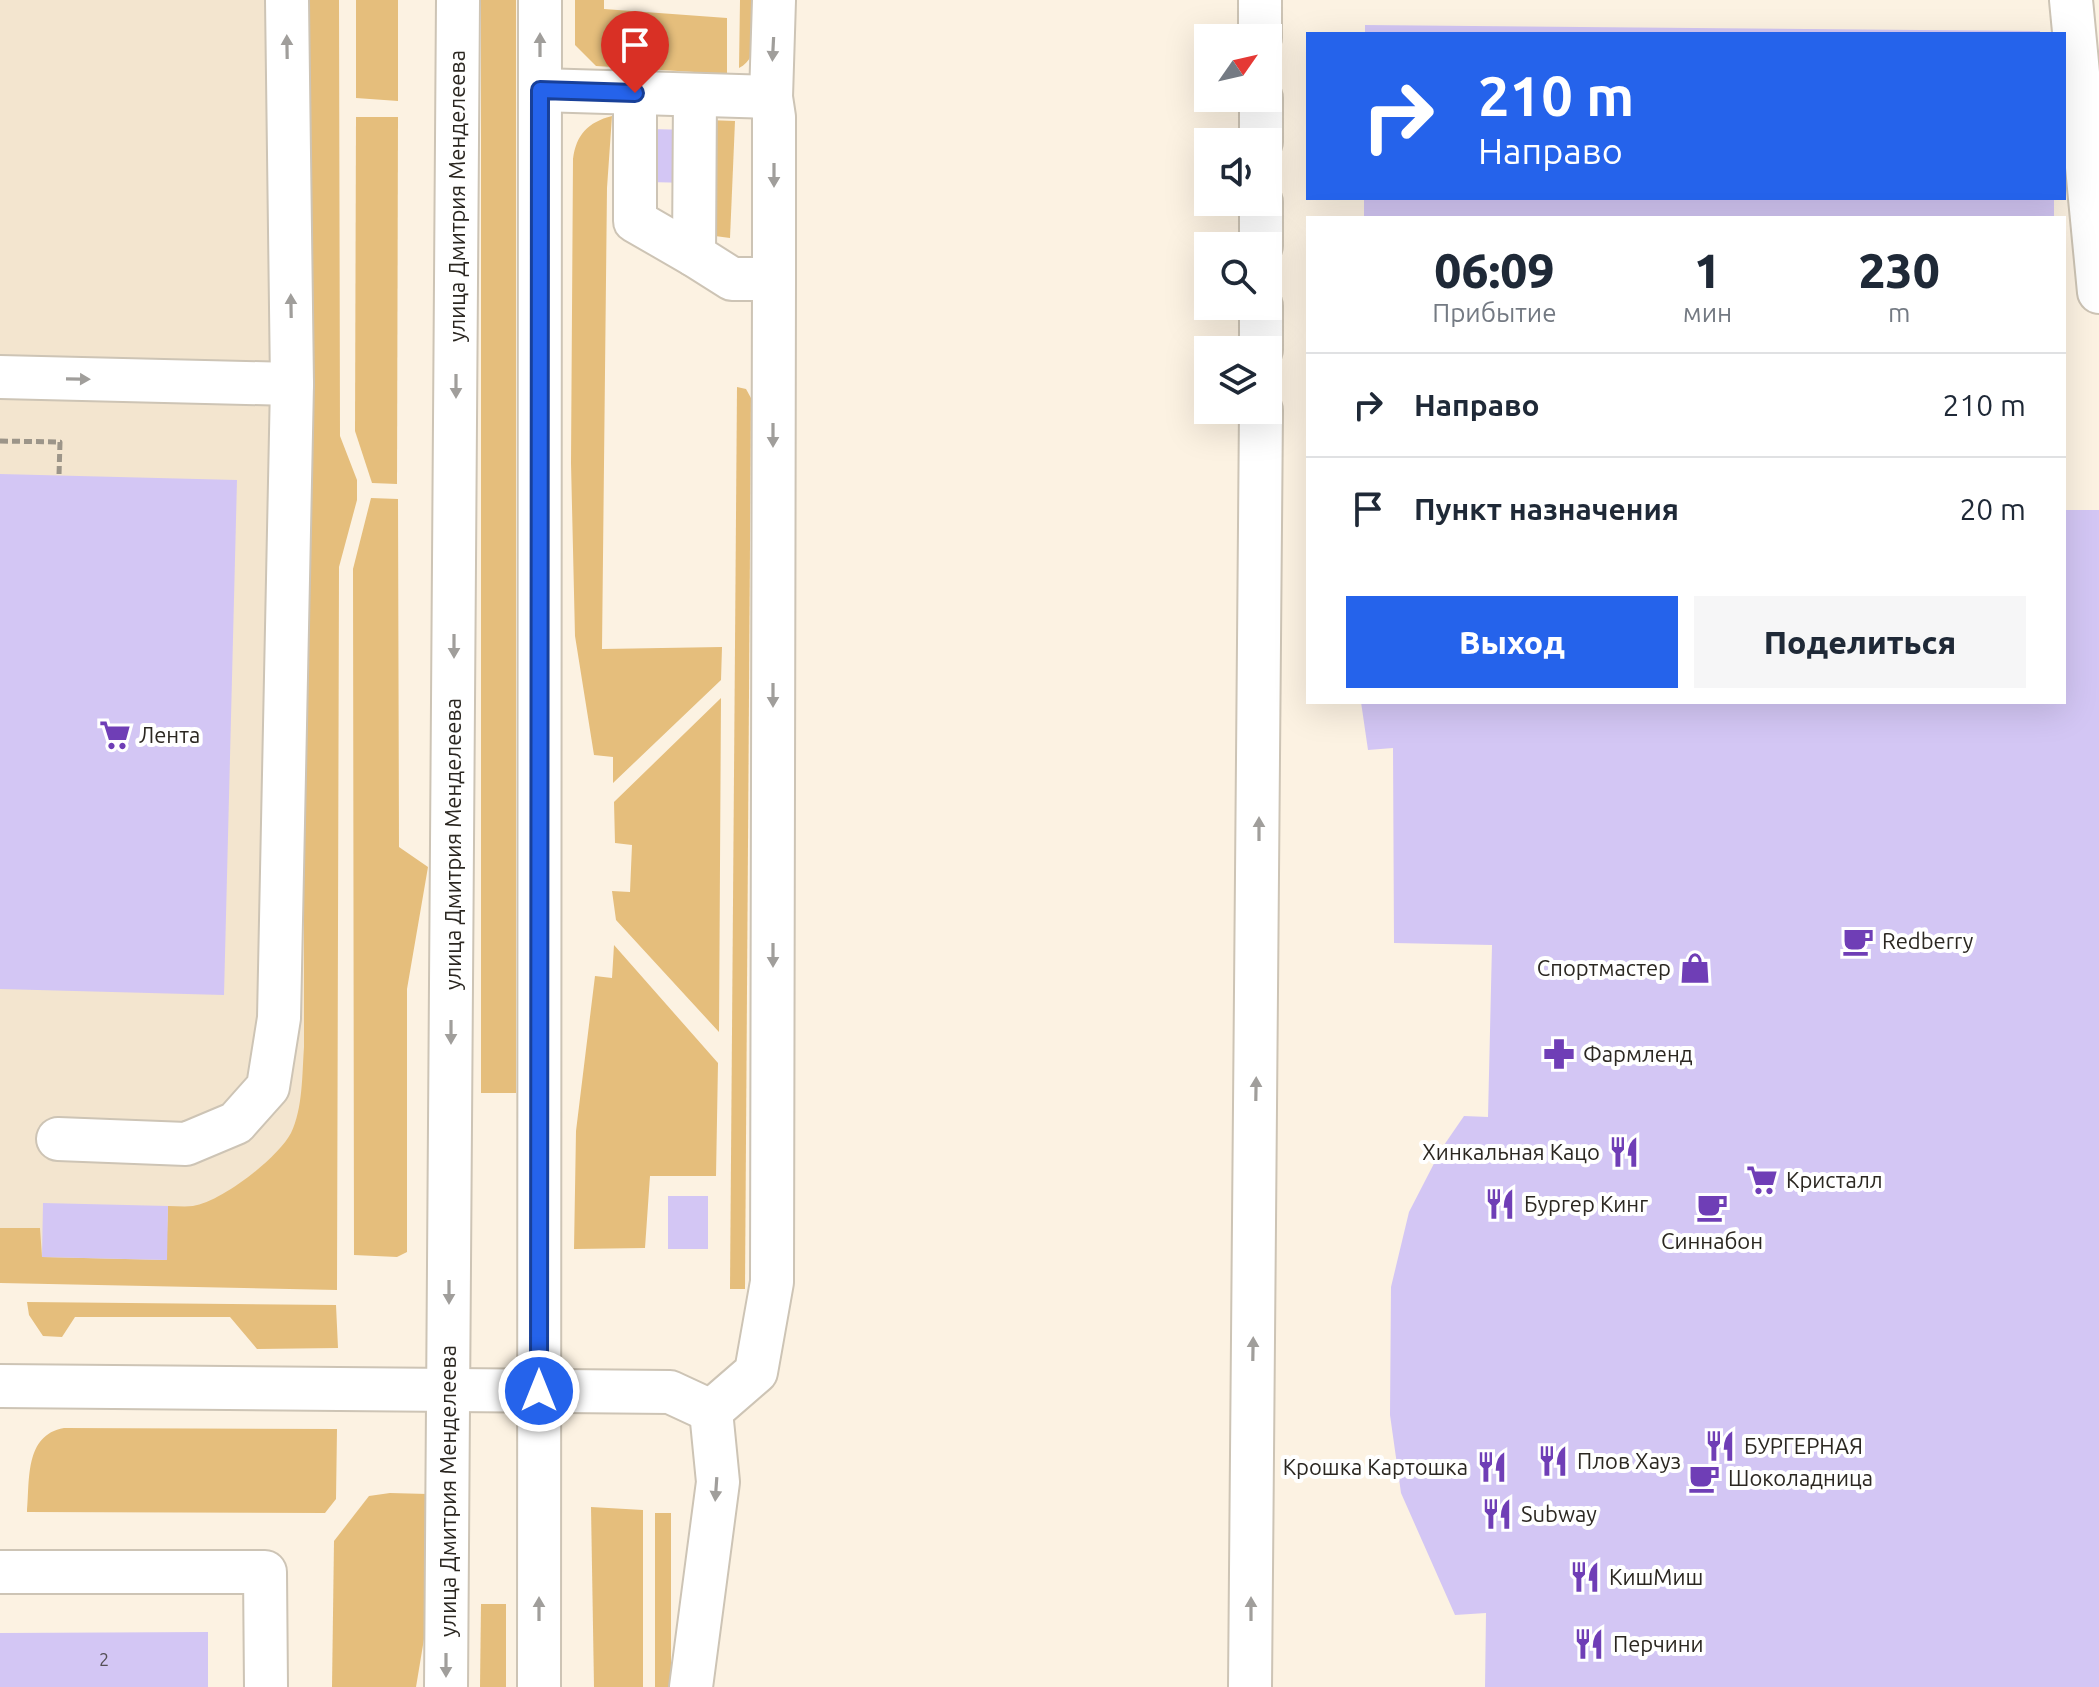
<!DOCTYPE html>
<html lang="ru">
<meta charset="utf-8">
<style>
:root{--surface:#fff;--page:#f6f6f7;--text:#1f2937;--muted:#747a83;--line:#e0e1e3;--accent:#2563eb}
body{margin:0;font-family:Ubuntu,sans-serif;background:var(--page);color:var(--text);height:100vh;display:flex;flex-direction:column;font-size:30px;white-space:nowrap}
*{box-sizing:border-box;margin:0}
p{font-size:26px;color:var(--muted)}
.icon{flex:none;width:44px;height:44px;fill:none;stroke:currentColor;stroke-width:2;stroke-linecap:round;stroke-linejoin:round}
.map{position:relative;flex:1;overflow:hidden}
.sheet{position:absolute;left:1306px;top:216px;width:760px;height:488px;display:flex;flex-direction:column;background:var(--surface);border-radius:0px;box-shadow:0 8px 32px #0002}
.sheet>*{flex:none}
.top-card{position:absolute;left:1306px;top:32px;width:760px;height:168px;border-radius:0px;box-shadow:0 8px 32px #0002;background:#2563eb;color:#fff;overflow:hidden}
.needle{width:52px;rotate:56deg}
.buttons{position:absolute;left:1194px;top:24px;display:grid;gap:16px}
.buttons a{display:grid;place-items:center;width:88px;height:88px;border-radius:0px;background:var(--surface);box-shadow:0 8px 32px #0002;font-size:40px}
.pin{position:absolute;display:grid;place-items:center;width:68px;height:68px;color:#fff;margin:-82px -34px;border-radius:50% 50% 50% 0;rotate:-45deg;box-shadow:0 0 8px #0007}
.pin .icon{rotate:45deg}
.me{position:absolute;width:88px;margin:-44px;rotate:0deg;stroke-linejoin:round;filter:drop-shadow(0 0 6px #0008)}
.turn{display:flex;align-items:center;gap:28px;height:168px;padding:0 40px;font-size:36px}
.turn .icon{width:104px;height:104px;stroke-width:2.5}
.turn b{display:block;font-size:56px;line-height:68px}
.eta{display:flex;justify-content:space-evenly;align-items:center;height:136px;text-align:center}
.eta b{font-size:48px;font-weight:800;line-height:56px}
.cta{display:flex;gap:16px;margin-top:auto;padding:16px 40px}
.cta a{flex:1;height:92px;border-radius:0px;background:var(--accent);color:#fff;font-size:32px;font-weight:800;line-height:92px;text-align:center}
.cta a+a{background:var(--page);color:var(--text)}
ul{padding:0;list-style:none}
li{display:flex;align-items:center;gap:24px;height:104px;padding:0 40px;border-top:2px solid var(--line)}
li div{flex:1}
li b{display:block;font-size:30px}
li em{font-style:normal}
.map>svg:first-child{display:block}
</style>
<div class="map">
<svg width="2099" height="1687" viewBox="0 0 2099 1687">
<rect width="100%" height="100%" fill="#fcf2e2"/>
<path fill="#f3e5cf" d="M0,0H334V1287L0,1282Z"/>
<g fill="#e5be7c">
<path d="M310,0H339L340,436L357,480V500L339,567L337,1290L0,1283V1228H40L42,1257L166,1260L168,1206C176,1206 185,1207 193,1206C221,1202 278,1158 291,1133C303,1108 302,1074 304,1047V414Z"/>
<path d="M356,0H398V101L356,98Z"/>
<rect x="481" y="0" width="35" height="1093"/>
<path d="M575,0H604V9L727,18V74L596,66L575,45Z"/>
<path d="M740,0H754C754,22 762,57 739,68Z"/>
<path d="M612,116L607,188L602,649L722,647L721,680L613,783V757L594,755L575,636L571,463L573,159C576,135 588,122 612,116Z"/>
<path d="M356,117H398L397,484L372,483L355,431Z"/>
<path d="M708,120L735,121L730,238L715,236L705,219Z"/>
<path d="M737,387L746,389L751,398L745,1289H730Z"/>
<path d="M371,498L398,499L399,847L428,867L407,989V1252L397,1257L354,1255L353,569Z"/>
<path d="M721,698L719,1032L616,920L612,891L630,892L632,845L615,843L614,802Z"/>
<path d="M614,945L718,1063L716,1176H650L645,1248L574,1249L576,1131L595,976L612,978Z"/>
<path d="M27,1302L336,1305L338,1348L257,1349L230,1317H75L62,1337L43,1336L29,1315Z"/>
<path d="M64,1428L337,1429L336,1499L325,1513L27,1512C30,1481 24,1435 64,1428Z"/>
<path d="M390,1493L428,1494L426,1627L416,1687H332L334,1541L369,1496Z"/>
<path d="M591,1507L643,1510V1687H594Z"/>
<rect x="655" y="1513" width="16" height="174"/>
<path d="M481,1604H506V1687H480Z"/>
</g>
<g fill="#d3c6f4">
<path d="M1365,25L2040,31V34H1365Z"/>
<path d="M650,129L691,130L690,183L648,182Z"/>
<rect x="1364" y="198" width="690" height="20"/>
<path d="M0,474L237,480L224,995L0,989Z"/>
<path d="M2064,510H2099V1687H1485L1486,1613L1455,1615L1401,1493L1390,1415L1391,1287L1409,1212L1442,1148L1464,1116L1488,1117L1492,945L1394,943L1393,748L1368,750L1361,702H2064Z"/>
<rect x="668" y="1196" width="40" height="53"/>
<path d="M43,1203L168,1206L167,1260L42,1257Z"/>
<path d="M208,1632V1687H0V1633Z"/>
</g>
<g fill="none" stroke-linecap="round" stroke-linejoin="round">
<defs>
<g id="minor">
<path d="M1260,0V38"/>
<path d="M2071,0L2099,292"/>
<path d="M540,90L771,97"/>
<path d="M635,93V221L694,255"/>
<path d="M695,95L694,255L732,279H774"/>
<path d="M1261,98V142"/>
<path d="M1261,246V202"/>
<path d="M1261,306V350"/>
<path d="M0,377L292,384"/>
<path d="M58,1139L186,1144L236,1123L268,1087L279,1018L292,384L287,0"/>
<path d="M0,1386L670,1392L711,1411"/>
<path d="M711,1411L756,1372L772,1282L774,279V117L771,97L774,0"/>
<path d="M0,1572H265L266,1687"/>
<path d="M446,1687L458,0"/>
<path d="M539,1687L540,0"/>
<path d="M691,1687L718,1482L711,1411"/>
<path d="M1250,1687L1261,410"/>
</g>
</defs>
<use href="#minor" stroke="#cdc4b5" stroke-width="46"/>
<path stroke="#9c9589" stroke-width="5" stroke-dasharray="8 4" stroke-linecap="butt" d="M0,441L60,442L59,475"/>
<use href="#minor" stroke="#fff" stroke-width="42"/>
</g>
<defs><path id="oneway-solid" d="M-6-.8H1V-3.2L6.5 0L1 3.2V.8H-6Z" transform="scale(2)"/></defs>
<g fill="#a09e9b">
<use href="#oneway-solid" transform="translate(540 45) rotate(-90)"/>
<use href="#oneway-solid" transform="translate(287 47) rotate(-91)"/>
<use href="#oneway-solid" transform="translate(773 49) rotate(93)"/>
<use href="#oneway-solid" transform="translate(774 175) rotate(90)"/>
<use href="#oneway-solid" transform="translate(291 306) rotate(-91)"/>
<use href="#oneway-solid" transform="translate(78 379) rotate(1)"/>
<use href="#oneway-solid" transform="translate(456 386) rotate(90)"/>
<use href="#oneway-solid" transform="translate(773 435) rotate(90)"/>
<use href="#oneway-solid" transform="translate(454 646) rotate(90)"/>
<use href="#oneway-solid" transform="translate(773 695) rotate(90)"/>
<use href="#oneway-solid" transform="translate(1259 829) rotate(-90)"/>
<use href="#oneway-solid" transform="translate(773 955) rotate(90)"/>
<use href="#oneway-solid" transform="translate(451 1032) rotate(90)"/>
<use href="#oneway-solid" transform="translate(1256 1089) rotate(-89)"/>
<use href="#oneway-solid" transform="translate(449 1292) rotate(90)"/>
<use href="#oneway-solid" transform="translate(1253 1349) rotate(-89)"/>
<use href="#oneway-solid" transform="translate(716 1489) rotate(94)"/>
<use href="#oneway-solid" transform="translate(539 1609) rotate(-90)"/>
<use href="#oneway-solid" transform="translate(1251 1609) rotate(-90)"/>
<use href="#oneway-solid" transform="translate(446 1665) rotate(90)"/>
</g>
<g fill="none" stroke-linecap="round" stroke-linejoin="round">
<defs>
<path id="route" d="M539,1391L540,90L635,93"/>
</defs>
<use href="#route" stroke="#184099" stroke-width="20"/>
<use href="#route" stroke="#2563eb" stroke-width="14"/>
</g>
<defs>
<symbol id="supermarket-bare" viewBox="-9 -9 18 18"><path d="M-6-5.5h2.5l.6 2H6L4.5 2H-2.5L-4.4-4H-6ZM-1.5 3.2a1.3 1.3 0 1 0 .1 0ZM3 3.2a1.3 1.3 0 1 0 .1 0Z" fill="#6f3eb6" stroke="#fff" stroke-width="2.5" paint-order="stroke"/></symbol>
<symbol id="cafe-bare" viewBox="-9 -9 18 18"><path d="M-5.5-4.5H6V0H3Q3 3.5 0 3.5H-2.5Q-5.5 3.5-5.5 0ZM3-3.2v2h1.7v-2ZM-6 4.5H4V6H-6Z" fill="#6f3eb6" stroke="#fff" stroke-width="2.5" paint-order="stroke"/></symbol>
<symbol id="shop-bare" viewBox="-9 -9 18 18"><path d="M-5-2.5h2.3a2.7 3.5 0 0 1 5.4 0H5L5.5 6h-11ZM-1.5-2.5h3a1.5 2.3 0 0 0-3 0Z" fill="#6f3eb6" stroke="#fff" stroke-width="2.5" paint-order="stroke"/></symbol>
<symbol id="pharmacy-bare" viewBox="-9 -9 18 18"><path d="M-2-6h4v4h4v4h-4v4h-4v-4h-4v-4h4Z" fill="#6f3eb6" stroke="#fff" stroke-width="2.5" paint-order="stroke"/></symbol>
<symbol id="restaurant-bare" viewBox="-9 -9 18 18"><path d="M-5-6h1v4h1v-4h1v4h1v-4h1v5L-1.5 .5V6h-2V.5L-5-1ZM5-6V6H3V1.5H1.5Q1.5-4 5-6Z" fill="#6f3eb6" stroke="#fff" stroke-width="2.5" paint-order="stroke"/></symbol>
</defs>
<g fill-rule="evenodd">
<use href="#supermarket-bare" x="93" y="713" width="44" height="44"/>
<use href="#cafe-bare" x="1836" y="919" width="44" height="44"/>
<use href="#shop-bare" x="1673" y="946" width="44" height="44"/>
<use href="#pharmacy-bare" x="1537" y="1032" width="44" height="44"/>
<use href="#restaurant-bare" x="1602" y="1130" width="44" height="44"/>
<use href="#supermarket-bare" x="1740" y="1158" width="44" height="44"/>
<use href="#restaurant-bare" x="1478" y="1182" width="44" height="44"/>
<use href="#cafe-bare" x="1690" y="1185" width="44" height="44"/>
<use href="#restaurant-bare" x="1698" y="1424" width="44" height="44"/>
<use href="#restaurant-bare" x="1531" y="1439" width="44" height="44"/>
<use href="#restaurant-bare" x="1470" y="1445" width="44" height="44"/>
<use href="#cafe-bare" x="1682" y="1456" width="44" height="44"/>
<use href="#restaurant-bare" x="1475" y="1492" width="44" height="44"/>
<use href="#restaurant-bare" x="1563" y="1555" width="44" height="44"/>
<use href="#restaurant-bare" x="1567" y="1622" width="44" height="44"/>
</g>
<g text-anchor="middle" stroke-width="8" stroke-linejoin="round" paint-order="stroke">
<g font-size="18" fill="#554f56">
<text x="104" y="1666">2</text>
</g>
<g font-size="22" fill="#2b2721" stroke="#fff">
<text transform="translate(457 196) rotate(-90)" y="8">улица Дмитрия Менделеева</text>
<text transform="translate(453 844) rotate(-90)" y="8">улица Дмитрия Менделеева</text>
<text transform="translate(448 1491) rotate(-90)" y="8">улица Дмитрия Менделеева</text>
</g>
<g font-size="22" fill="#2b2721" stroke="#fff" text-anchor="start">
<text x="139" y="743">Лента</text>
<text x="1882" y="949">Redberry</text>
<text x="1671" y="976" text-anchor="end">Спортмастер</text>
<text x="1583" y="1062">Фармленд</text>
<text x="1600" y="1160" text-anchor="end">Хинкальная Кацо</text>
<text x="1786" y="1188">Кристалл</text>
<text x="1524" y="1212">Бургер Кинг</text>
<text x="1712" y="1249" text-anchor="middle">Синнабон</text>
<text x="1744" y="1454">БУРГЕРНАЯ</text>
<text x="1577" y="1469">Плов Хауз</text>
<text x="1468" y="1475" text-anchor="end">Крошка Картошка</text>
<text x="1728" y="1486">Шоколадница</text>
<text x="1521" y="1522">Subway</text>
<text x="1609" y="1585">КишМиш</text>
<text x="1613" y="1652">Перчини</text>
</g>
</g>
</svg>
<div class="buttons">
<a><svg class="needle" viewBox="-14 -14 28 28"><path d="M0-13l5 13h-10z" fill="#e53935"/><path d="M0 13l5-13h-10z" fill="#747a83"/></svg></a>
<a><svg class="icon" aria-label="sound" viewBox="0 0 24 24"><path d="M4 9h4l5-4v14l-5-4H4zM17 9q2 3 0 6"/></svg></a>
<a><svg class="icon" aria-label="search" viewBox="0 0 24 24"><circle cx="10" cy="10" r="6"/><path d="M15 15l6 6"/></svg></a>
<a><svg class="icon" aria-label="layers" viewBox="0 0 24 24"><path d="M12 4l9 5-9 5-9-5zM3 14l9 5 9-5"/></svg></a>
</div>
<div class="pin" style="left:635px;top:93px;background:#d93025"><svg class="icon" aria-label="arrive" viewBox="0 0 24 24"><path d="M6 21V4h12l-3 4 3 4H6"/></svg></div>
<svg class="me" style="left:539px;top:1391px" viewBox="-20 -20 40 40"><circle r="17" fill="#2563eb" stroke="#fff" stroke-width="3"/><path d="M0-11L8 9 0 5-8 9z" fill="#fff"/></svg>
<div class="top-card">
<div class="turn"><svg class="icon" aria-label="right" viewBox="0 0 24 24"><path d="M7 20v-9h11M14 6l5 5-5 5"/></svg><div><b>210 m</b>Направо</div></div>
</div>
<section class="sheet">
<div class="eta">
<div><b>06:09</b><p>Прибытие</p></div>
<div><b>1</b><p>мин</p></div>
<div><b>230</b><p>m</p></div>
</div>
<ul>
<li><svg class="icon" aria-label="right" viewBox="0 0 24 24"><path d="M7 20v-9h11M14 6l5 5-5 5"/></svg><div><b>Направо</b></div><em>210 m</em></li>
<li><svg class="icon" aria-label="arrive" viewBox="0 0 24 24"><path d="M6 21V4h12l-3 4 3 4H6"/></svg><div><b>Пункт назначения</b></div><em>20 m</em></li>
</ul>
<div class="cta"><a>Выход</a><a>Поделиться</a></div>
</section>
</div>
